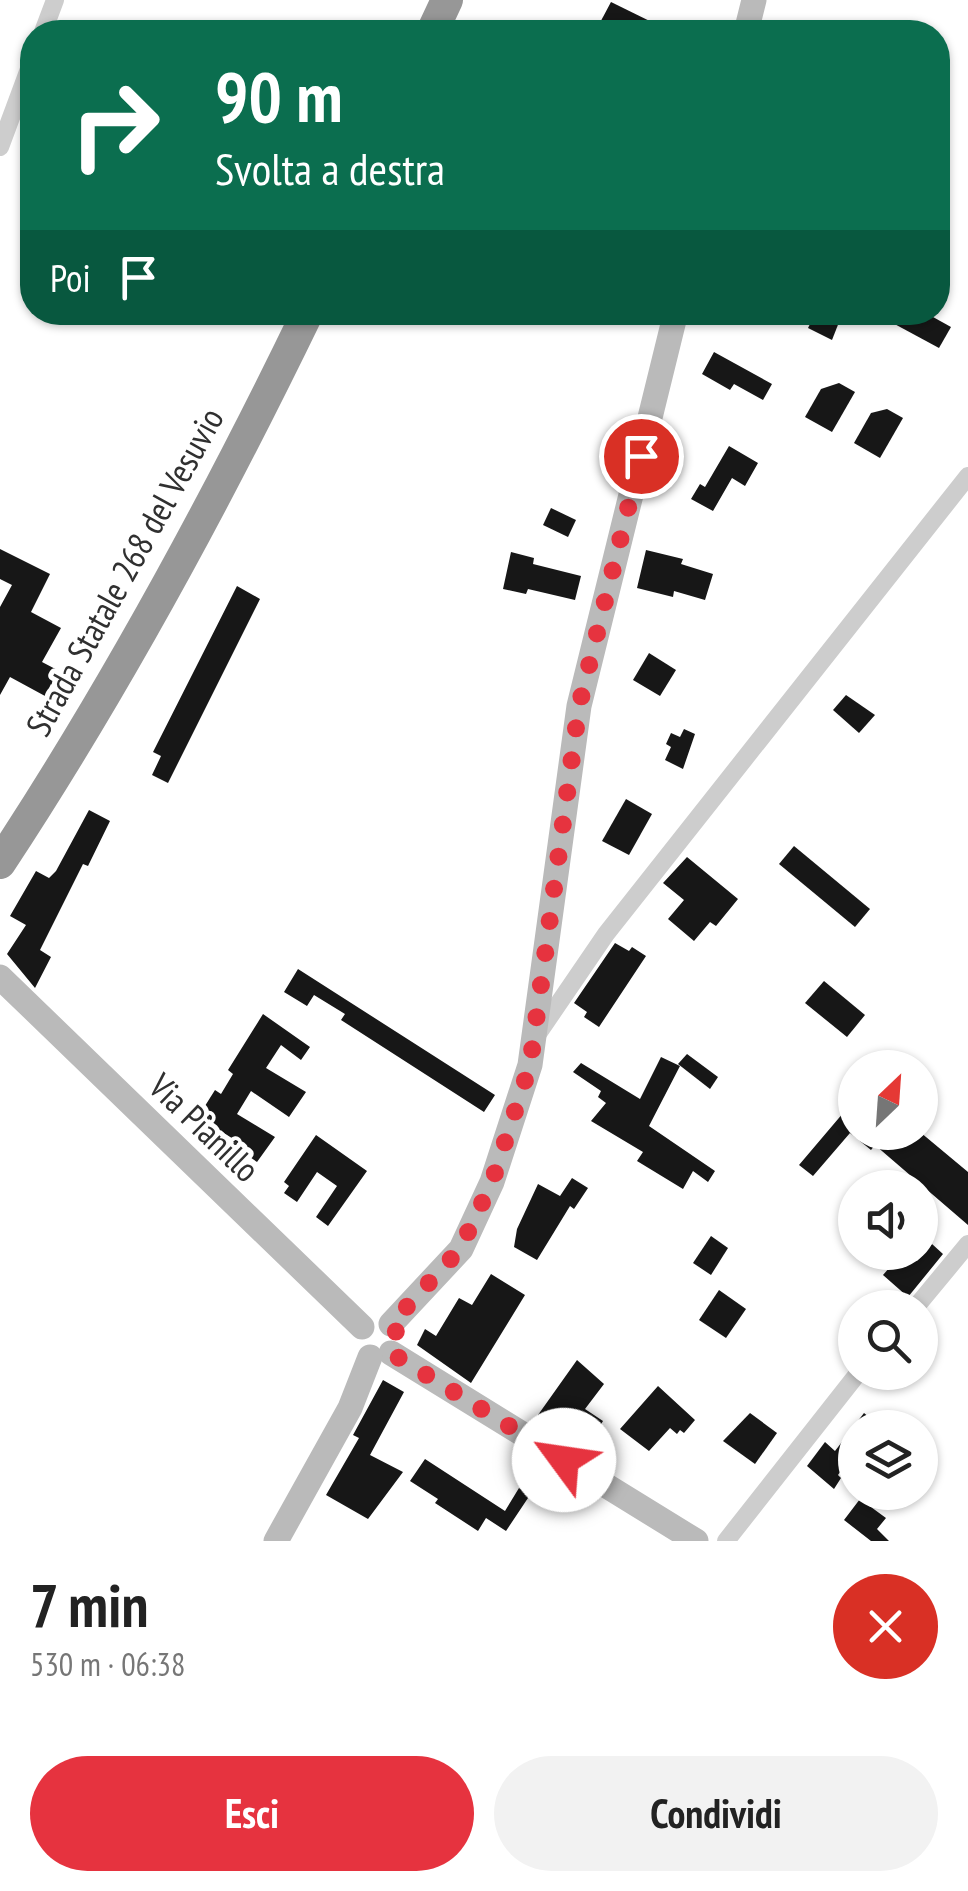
<!DOCTYPE html>
<html lang="it">
<meta charset="utf-8">
<style>
:root{--surface:#fff;--page:#f2f2f2;--text:#222;--muted:#767676;--accent:#e6333f}
body{margin:0;font-family:"PT Sans Narrow",sans-serif;background:var(--page);color:var(--text);height:100vh;display:flex;flex-direction:column;font-size:38px;white-space:nowrap}
*{box-sizing:border-box;margin:0}
p{font-size:32px;color:var(--muted)}
.icon{flex:none;width:55px;height:55px;fill:none;stroke:currentColor;stroke-width:2;stroke-linecap:round;stroke-linejoin:round}
.map{position:relative;height:1541px;overflow:hidden}
.details{display:flex;flex-direction:column;background:var(--surface);flex:1}
.details>*{flex:none}
.hud{position:absolute;left:20px;top:20px;width:930px;height:305px;border-radius:40px;box-shadow:0 2px 8px #0004;background:#0b6e4f;color:#fff;overflow:hidden}
.needle{width:65px;rotate:25deg}
.tools{position:absolute;left:838px;top:1050px;display:grid;gap:20px}
.tools a{display:grid;place-items:center;width:100px;height:100px;border-radius:50%;background:var(--surface);box-shadow:0 2px 8px #0004;font-size:50px}
.pin{position:absolute;display:grid;place-items:center;width:85px;height:85px;color:#fff;margin:-42px;border:5px solid #fff;border-radius:50%;box-shadow:0 2px 10px #0007}
.me{position:absolute;width:110px;margin:-55px;rotate:301deg;stroke-linejoin:round;filter:drop-shadow(0 0 8px #0008)}
.turn{display:flex;align-items:center;gap:35px;height:210px;padding:0 30px;font-size:45px}
.turn .icon{width:130px;height:130px;stroke-width:2.5}
.turn b{display:block;font-size:70px;line-height:85px}
.then{display:flex;align-items:center;height:95px;padding:0 30px;background:#0003;gap:20px;font-size:38px}
.round{display:grid;place-items:center;flex:none;width:105px;height:105px;border-radius:52px;background:var(--page)}
.headline{display:flex;align-items:center;justify-content:space-between;height:170px;padding:0 30px}
h1{font-size:60px;font-weight:700;line-height:75px}
.cta{display:flex;gap:20px;margin-top:auto;padding:20px 30px}
.cta a{flex:1;height:115px;border-radius:60px;background:var(--accent);color:#fff;font-size:40px;font-weight:700;line-height:115px;text-align:center}
.cta a+a{background:var(--page);color:var(--text)}
.map>svg:first-child{display:block}
</style>
<div class="map">
<svg width="968" height="1541" viewBox="0 0 968 1541">
<rect width="100%" height="100%" fill="#fff"/>
<g fill="#171717">
<path d="M611,2L672,32H595Z"/>
<path d="M816,312H843L832,340L808,328Z"/>
<path d="M893,312H924L951,327L939,348L889,321Z"/>
<path d="M714,352L772,384L763,400L734,384L730,390L702,374Z"/>
<path d="M839,383L855,392L832,432L805,417L821,389Z"/>
<path d="M887,409L903,418L880,458L854,443L871,413Z"/>
<path d="M729,446L758,463L745,486L732,478L713,511L691,499L700,484L705,487Z"/>
<path d="M551,508L576,520L568,537L543,525Z"/>
<path d="M0,549L50,574L31,612L61,628L42,662L63,673L56,687L51,684L45,696L10,677L0,695V607L12,585L0,579Z"/>
<path d="M646,550L683,559L681,564L713,574L705,600L674,591L673,597L637,588Z"/>
<path d="M511,552L534,558L533,564L581,576L575,600L528,589L526,594L503,589Z"/>
<path d="M237,586L260,599L168,783L152,775L161,756L153,752Z"/>
<path d="M649,653L676,670L660,696L633,680Z"/>
<path d="M846,695L875,715L859,733L833,710Z"/>
<path d="M684,729L695,734L683,769L665,760L671,747L666,744L671,733L680,737Z"/>
<path d="M626,799L652,814L629,855L602,841Z"/>
<path d="M89,810L110,821L88,866L83,864L40,950L51,957L35,988L7,954L26,925L10,916L36,871L49,878L56,871Z"/>
<path d="M794,846L870,909L855,927L779,864Z"/>
<path d="M687,857L738,899L716,926L710,922L694,941L668,919L684,900L663,883Z"/>
<path d="M615,943L629,951L632,947L646,956L599,1027L584,1017L587,1012L574,1003Z"/>
<path d="M298,969L495,1095L484,1112L341,1020L345,1014L314,995L307,1006L284,992Z"/>
<path d="M824,981L865,1015L847,1037L805,1003Z"/>
<path d="M263,1014L310,1047L301,1060L281,1045L266,1068L306,1092L289,1117L251,1091L237,1114L275,1137L257,1162L231,1144L235,1140L198,1117L215,1090L221,1094L233,1074L228,1070Z"/>
<path d="M687,1054L718,1077L710,1089L678,1064Z"/>
<path d="M661,1057L680,1066L649,1126L715,1171L708,1182L693,1171L683,1189L637,1161L643,1152L591,1121L606,1103L598,1097L601,1091L573,1072L581,1063L640,1099Z"/>
<path d="M855,1099V1132H920L968,1172V1225L875,1145L871,1150L850,1133L813,1176L799,1165Z"/>
<path d="M316,1135L367,1171L328,1226L316,1217L337,1186L317,1172L297,1202L284,1193L289,1186L284,1182Z"/>
<path d="M572,1178L588,1188L574,1209L570,1206L537,1260L514,1247L517,1229L538,1184L560,1196Z"/>
<path d="M711,1236L728,1248L711,1275L693,1263Z"/>
<path d="M932,1244L943,1254L908,1297L883,1275L903,1252L917,1261Z"/>
<path d="M491,1274L525,1295L471,1383L417,1345L425,1329L436,1336L459,1298L472,1305Z"/>
<path d="M719,1290L746,1309L726,1338L699,1320Z"/>
<path d="M577,1360L604,1384L585,1409L603,1421L597,1431L589,1425L573,1446L533,1422Z"/>
<path d="M383,1380L404,1392L370,1455L403,1472L368,1519L326,1495L359,1438L353,1435Z"/>
<path d="M658,1386L695,1420L684,1433L680,1430L677,1434L670,1428L649,1451L620,1429Z"/>
<path d="M750,1413L777,1433L755,1464L723,1441Z"/>
<path d="M864,1413L882,1428H855V1450L838,1475L841,1478L834,1489L807,1466L825,1442L835,1451Z"/>
<path d="M425,1459L505,1511L519,1488L530,1495L506,1531L486,1518L478,1531L435,1503L438,1499L410,1481Z"/>
<path d="M860,1499L886,1518L877,1529L889,1541H871L844,1520Z"/>
</g>
<g fill="none" stroke-linecap="round" stroke-linejoin="round">
<g stroke="#cdcdcd" stroke-width="18">
<path d="M43,32L55,0"/>
<path d="M0,147L32,61"/>
<path d="M535,1038L606,934L968,476"/>
<path d="M915,1308L968,1244"/>
<path d="M726,1541L859,1372"/>
</g>
<g stroke="#bababa" stroke-width="25">
<path d="M746,32L754,0"/>
<path d="M0,977L362,1327"/>
<path d="M391,1324L461,1249L492,1182L530,1065L579,706L676,312"/>
<path d="M391,1353L696,1541"/>
<path d="M276,1541L350,1408L370,1357"/>
</g>
<g stroke="#979797" stroke-width="32">
<path d="M432,32L447,0"/>
<path d="M0,863C116,687 216,502 308,312"/>
</g>
</g>
<g fill="none" stroke-linecap="round" stroke-linejoin="round">
<path stroke="#e6333f" stroke-width="18" stroke-dasharray="0 32.4" d="M564,1460L391,1353L398,1335L391,1324L460,1249L492,1182L530,1065L579,706L641,456"/>
</g>
<g text-anchor="middle" stroke-width="10" stroke-linejoin="round" paint-order="stroke">
<g font-size="35" fill="#303030" stroke="#fff">
<text transform="translate(125 572) rotate(-61)" y="12">Strada Statale 268 del Vesuvio</text>
<text transform="translate(204 1128) rotate(44)" y="12">Via Pianillo</text>
</g>
</g>
</svg>
<div class="tools">
<a><svg class="needle" viewBox="-14 -14 28 28"><path d="M0-13l5 13h-10z" fill="#e53935"/><path d="M0 13l5-13h-10z" fill="#767676"/></svg></a>
<a><svg class="icon" aria-label="sound" viewBox="0 0 24 24"><path d="M4 9h4l5-4v14l-5-4H4zM17 9q2 3 0 6"/></svg></a>
<a><svg class="icon" aria-label="search" viewBox="0 0 24 24"><circle cx="10" cy="10" r="6"/><path d="M15 15l6 6"/></svg></a>
<a><svg class="icon" aria-label="layers" viewBox="0 0 24 24"><path d="M12 4l9 5-9 5-9-5zM3 14l9 5 9-5"/></svg></a>
</div>
<div class="pin" style="left:641px;top:456px;background:#d93025"><svg class="icon" aria-label="arrive" viewBox="0 0 24 24"><path d="M6 21V4h12l-3 4 3 4H6"/></svg></div>
<svg class="me" style="left:564px;top:1460px" viewBox="-20 -20 40 40"><circle r="19" fill="#fff"/><path d="M0-13L10 11 0 6-10 11z" fill="#e6333f"/></svg>
<div class="hud">
<div class="turn"><svg class="icon" aria-label="right" viewBox="0 0 24 24"><path d="M7 20v-9h11M14 6l5 5-5 5"/></svg><div><b>90 m</b>Svolta a destra</div></div>
<div class="then">Poi<svg class="icon" aria-label="arrive" viewBox="0 0 24 24"><path d="M6 21V4h12l-3 4 3 4H6"/></svg></div>
</div>
</div>
<section class="details">
<div class="headline"><div><h1>7 min</h1><p>530 m · 06:38</p></div><a class="round" style="background:#d93025;color:#fff"><svg class="icon" aria-label="close" viewBox="0 0 24 24"><path d="M6 6l12 12M18 6L6 18"/></svg></a></div>
<div class="cta"><a>Esci</a><a>Condividi</a></div>
</section>
